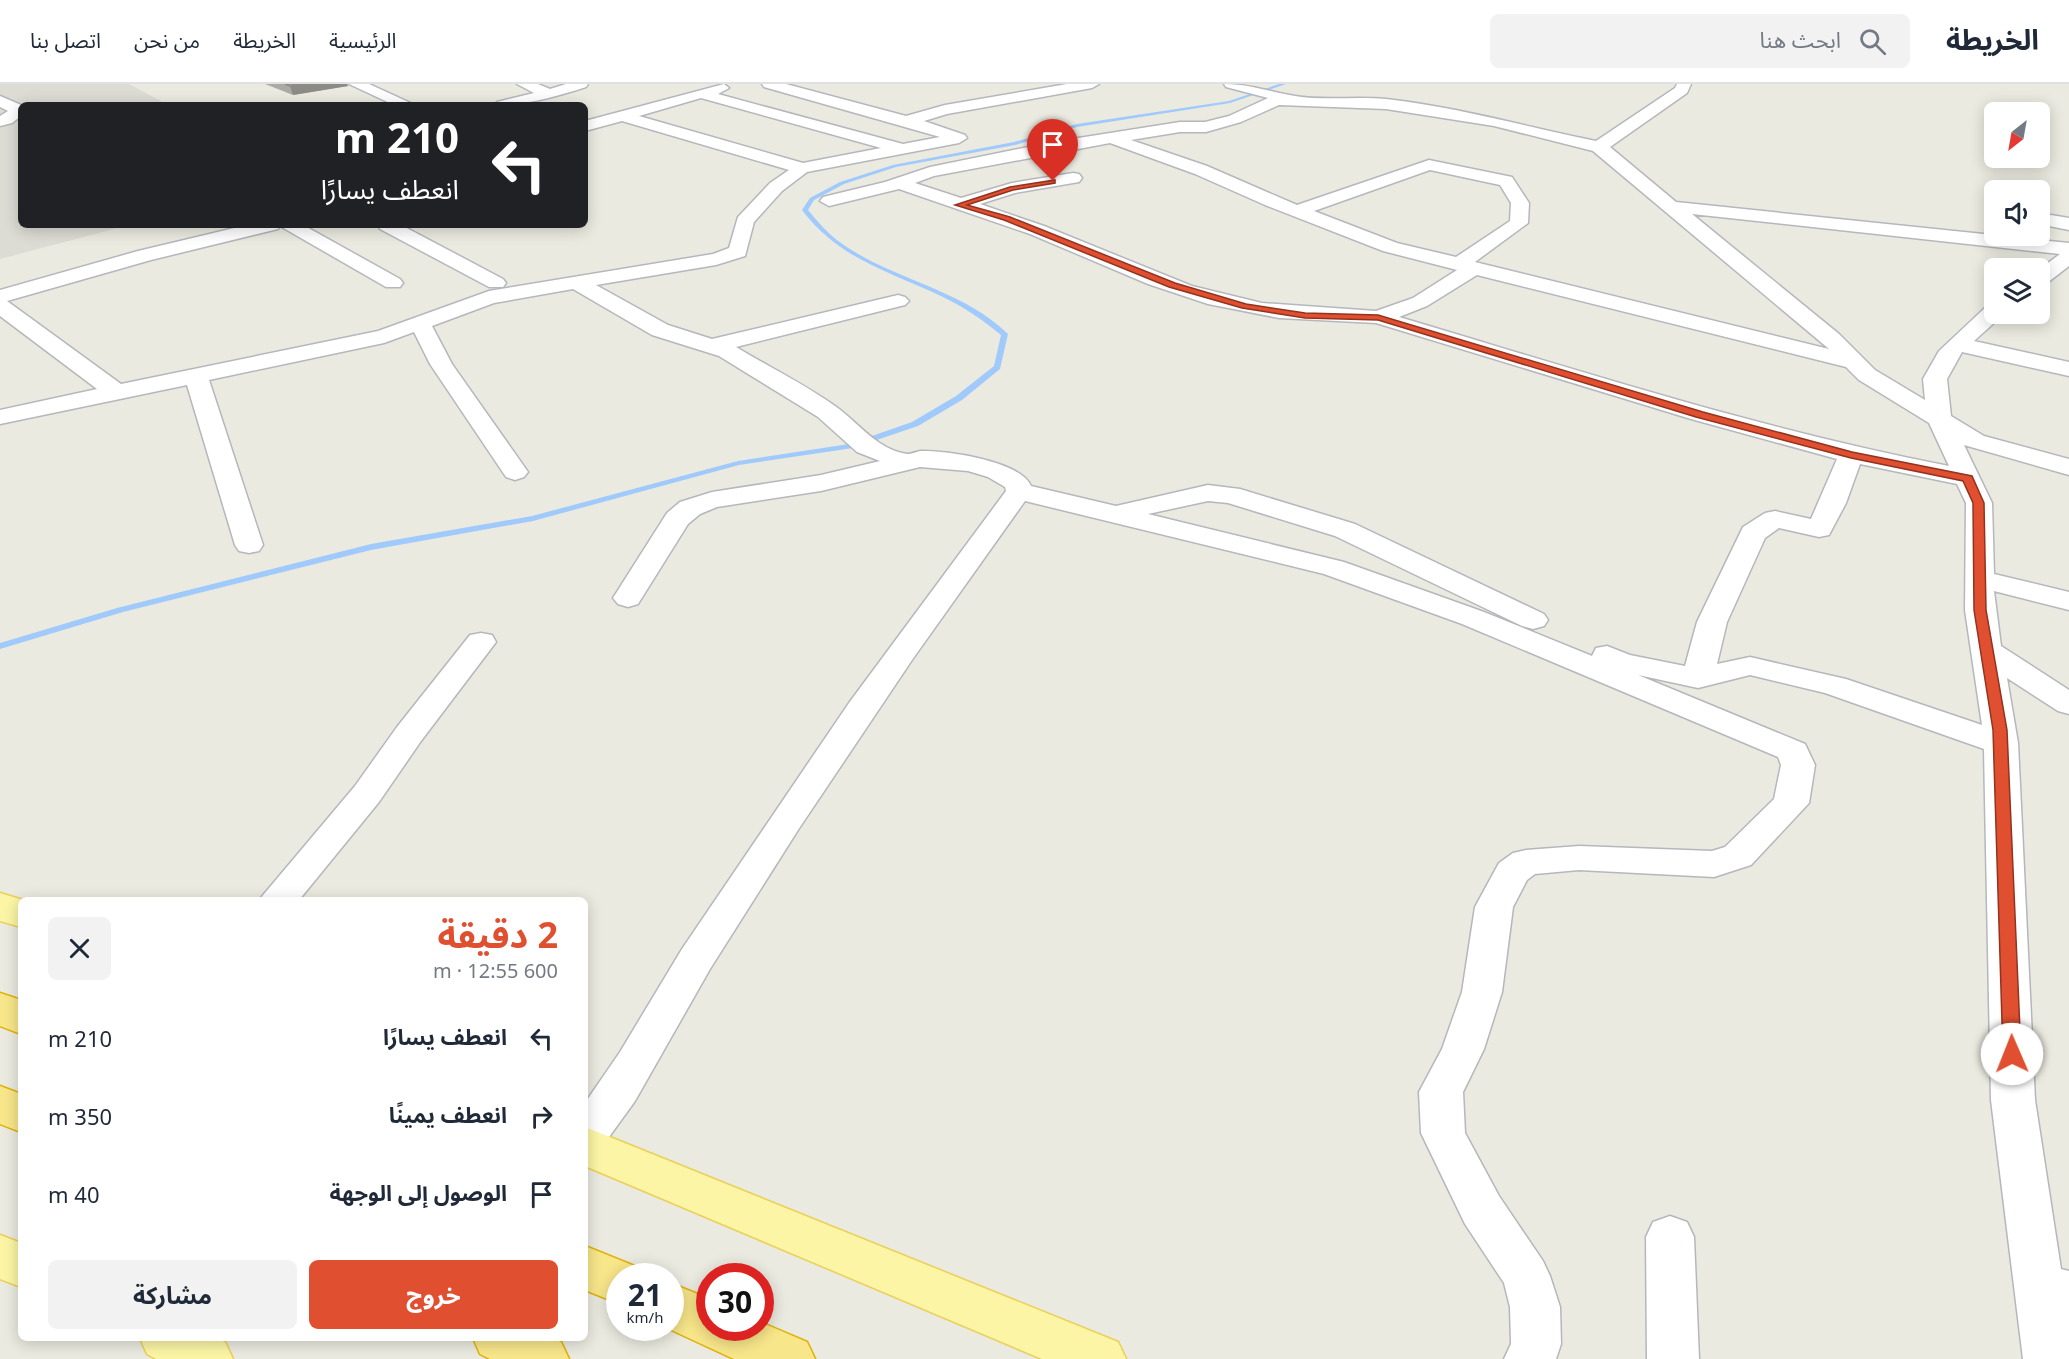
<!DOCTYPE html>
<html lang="ar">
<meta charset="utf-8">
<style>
:root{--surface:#fff;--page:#f2f2f3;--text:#1f2937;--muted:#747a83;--line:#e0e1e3;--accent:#e04f30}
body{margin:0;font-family:"Noto Sans","Noto Sans Arabic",sans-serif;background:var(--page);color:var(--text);direction:rtl;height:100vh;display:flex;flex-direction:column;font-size:22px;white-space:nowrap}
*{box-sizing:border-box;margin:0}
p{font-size:20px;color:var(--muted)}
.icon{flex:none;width:33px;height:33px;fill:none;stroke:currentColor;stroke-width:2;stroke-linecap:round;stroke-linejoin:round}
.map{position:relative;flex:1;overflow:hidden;direction:ltr}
.sheet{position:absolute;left:18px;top:813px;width:570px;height:444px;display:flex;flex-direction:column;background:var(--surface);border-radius:9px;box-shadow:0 3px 15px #0003;direction:rtl}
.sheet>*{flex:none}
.hud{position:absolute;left:18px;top:18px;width:570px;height:126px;border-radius:9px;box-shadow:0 3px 15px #0003;direction:rtl;background:#202124;color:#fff;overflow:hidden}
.needle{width:39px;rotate:211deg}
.tools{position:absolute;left:1984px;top:18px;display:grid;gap:12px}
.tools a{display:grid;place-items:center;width:66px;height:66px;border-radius:9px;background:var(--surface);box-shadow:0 3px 15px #0003;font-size:30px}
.speed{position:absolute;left:606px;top:1179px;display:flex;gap:12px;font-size:30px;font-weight:700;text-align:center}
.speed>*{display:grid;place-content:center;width:78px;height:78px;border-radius:50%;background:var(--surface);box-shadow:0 3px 15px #0003;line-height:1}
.speed small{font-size:15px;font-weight:400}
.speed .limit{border:9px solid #d22;background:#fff;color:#111}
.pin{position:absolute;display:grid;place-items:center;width:51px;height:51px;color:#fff;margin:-62px -26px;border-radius:50% 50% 50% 0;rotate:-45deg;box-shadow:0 0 6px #0007}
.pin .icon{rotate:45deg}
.me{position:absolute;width:66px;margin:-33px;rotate:359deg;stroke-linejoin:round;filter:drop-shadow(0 0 4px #0008)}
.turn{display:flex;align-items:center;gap:21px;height:126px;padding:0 30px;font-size:27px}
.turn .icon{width:78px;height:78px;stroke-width:2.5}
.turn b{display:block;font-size:42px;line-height:51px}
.round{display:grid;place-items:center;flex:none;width:63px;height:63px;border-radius:9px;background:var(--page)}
.overview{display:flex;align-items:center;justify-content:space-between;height:102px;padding:0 30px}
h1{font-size:36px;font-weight:700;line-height:45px;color:var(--accent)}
.button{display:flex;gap:12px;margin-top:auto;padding:12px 30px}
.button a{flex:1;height:69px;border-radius:9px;background:var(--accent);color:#fff;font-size:24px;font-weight:700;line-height:69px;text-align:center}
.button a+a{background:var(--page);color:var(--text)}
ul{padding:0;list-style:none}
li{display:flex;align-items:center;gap:18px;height:78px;padding:0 30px}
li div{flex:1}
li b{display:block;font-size:22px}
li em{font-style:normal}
header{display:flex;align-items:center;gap:36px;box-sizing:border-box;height:84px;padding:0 30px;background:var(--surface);border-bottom:2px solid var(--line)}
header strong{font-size:28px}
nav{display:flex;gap:33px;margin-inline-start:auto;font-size:21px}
.search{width:420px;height:54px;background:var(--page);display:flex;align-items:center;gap:15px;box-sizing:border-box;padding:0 21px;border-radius:9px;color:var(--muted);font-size:22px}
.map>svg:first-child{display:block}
</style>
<header>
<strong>الخريطة</strong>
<div class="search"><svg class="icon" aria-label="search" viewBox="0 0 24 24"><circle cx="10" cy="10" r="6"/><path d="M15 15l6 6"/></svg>ابحث هنا</div>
<nav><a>الرئيسية</a><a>الخريطة</a><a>من نحن</a><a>اتصل بنا</a></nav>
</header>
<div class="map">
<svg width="2069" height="1275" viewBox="0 0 2069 1275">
<rect width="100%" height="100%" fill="#ebeae0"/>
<path fill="#dcdbd4" d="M0,0H129L168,21H21V141H129L0,175Z"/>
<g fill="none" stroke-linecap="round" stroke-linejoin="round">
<path fill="#a0cafb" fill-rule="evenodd" d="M1279,0H1286L1230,19L1077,43L1015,61L896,83L844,100L814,116L808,126C818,138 828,150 841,159C893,196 962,205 1008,250L1000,285L962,316L918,342L853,364L739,381L533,437L371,466L123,528L0,565V559L117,524L371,460L532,432L738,377L849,360L912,338L956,312L994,282L1001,251C983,236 964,223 943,213C889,187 840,176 802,126L810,114L840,98L893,81L1014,58L1077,40L1229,17Z"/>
<defs>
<g id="minor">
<path d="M349,0H369L415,21H394Z"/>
<path d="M517,0H538L550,5L566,0H588L586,3C555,13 527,21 494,21L497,18L534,9Z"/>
<path d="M724,0L729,4L718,10L903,60L940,53L764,3L762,0H786L906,32L945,21L1067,0H1099L1092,4L947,30L924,37L965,51L967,54L959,59L807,88L782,107L754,138L745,172L716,181L596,201L668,241L712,255L898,211L905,213L909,217L905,221L736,263C769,283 804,300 835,322C859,339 876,365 907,370C911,370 916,368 920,367C945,366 1021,377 1031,402L1116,422L1208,401L1240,405L1355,440L1544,530L1548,536L1544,542L1533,545L1522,542L1335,452L1228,419L1208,417L1148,430L1344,478L1484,528L1592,572L1596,564L1607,562L1630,571L1685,582L1697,538L1743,443L1765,429L1775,427L1811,435L1837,375L1691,335L1376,239L1279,234L1208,220L1148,200L1030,150L899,105L829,122L820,117L823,113L885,98L930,83L1053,58L1180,38H1205L1229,32L1268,14L1226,3L1224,0C1251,0 1269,8 1295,12C1325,17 1356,12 1386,15C1458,23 1526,43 1596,57L1675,4L1677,0H1691L1687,9L1610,63L1676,118L2069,159V182L2047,199L2040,201V185L2060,170L1692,130L1839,250L1875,286L1925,316L1923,295L1939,267L1987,222L1995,221V230H2004L1974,257L2069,278V292L1962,268L1947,295L1951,332L1984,352L2069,375V391L1964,361L1992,419L1994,490L2069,508V526L1994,507L2001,562L2069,606V630L2058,627L2007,594L2018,659L2035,1016L2061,1185L2069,1187V1275H2023L1991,1016L1984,665L1825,609L1750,591L1698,604L1638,591L1805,660L1815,681L1809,719L1751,781L1714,793L1579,786L1535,790L1527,796L1513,823L1502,908L1484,965L1463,1008L1465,1049L1499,1112L1543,1177L1550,1192L1560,1223L1561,1260L1556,1275H1504L1511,1260L1510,1223L1504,1199L1465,1140L1421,1049L1419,1008L1442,965L1462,908L1475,823L1499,779L1513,769L1526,766L1579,762L1712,767L1725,763L1774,715L1781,681L1778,673L1462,540L1324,490L1025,417L912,576L798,746L710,885L635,1017L601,1064L585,1069V1019L620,968L682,865L849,619L1006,407L1005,403L988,393L968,387L920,383L821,407L717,423L700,430L688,440L638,520L628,523L618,520L613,514L667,429L680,418L712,408L821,391L880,377L857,368L818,333L719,272L652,251L573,205L494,219L432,242L452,280L528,388L524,393L515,396L506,393L430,280L414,248L384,259L209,296L263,461L259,467L249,469L239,467L235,461L187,301L0,340V326L97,305L0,232V206L138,167L247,141H303L400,195L403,199L400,203H386L280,142L278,145L151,176L7,217L121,300L378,247L489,207L713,170L729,164L738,133L770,99L789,86L622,37L585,47V37ZM701,14L881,64L803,79L639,32ZM1279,21L1386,25L1494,42L1593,67L1829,265L1475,178L1528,139L1529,119L1512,93L1429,76L1297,121L1207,82L1131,56L1180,48H1206L1241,38ZM1110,59L1195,90L1265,121L1383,167L1457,186L1413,214L1376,227L1262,219L1192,202L1044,142L980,120L1015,109L1079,98L1082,94L1079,90L1073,89L1012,99L961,114L915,99L934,92ZM1430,86L1500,101L1511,119L1510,137L1456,173L1397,159L1314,127ZM1477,191L1846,283L1859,296L1929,339L1949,382C1762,346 1581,287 1399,233L1427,222ZM1860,380L1957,400L1966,419L1965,526L1982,641L1846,595L1750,573L1717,580L1727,538L1765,454L1779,444L1819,453L1829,451L1846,419Z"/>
<path d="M0,12L21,21V32L12,39L0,42V32L8,27L0,23Z"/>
<path d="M2051,131L2069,134V146L2044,141L2042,137L2044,133Z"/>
<path d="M378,141H401L503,195L506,199L503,203H489L380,145Z"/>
<path d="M481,549L492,551L496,558L421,657L379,718L299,816H259L355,702L397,643L470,551Z"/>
<path d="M1670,1132L1687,1138L1694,1153L1699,1275H1647L1646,1153L1653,1138Z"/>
</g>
<g id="major">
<path d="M0,809L23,816L21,843L0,837Z"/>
<path d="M585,1043L1118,1258L1126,1275H1042L585,1082Z"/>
<path d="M0,1151L21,1159V1203L0,1195Z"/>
<path d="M140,1254H217L225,1258L233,1275H156L147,1270Z"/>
</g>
<g id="highway">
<path d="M0,909L21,916V950L0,942Z"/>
<path d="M0,1002L21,1010V1048L0,1040Z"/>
<path d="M585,1162L637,1183L642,1192H620V1220L585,1206Z"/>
<path d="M670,1199L710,1215V1244H760V1238L807,1258L815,1275H734L667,1244H670Z"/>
<path d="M473,1254H552L561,1258L569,1275H490L480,1270Z"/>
</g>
</defs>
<use href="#minor" stroke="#b5b7bc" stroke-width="3"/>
<use href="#major" stroke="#ead059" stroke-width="3"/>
<use href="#highway" stroke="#e1b20a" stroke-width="3"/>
<use href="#minor" fill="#fff" fill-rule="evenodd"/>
<use href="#major" fill="#fbf5a5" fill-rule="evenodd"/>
<use href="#highway" fill="#f8e68a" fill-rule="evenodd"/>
</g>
<path fill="#acaaa4" d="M265,0H347L348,2L293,11Z"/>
<path fill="#8c8b86" d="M303,0H347L348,2L293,11L290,2Z"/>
<path fill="#c8c6bf" stroke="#8c8b86" stroke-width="1.5" d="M285,0H303L290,2Z"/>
<path fill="#e04f30" stroke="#92331f" stroke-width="1.5" d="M1055,96V99L1013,106L967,121L1010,133L1175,199L1246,220L1305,229L1378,231L1703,328L1852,368L1972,392L1984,419L1986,526L2007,646L2021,970L2018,975H2006L2003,970L1993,646L1974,526L1973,419L1963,397L1851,374L1696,333L1378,236L1305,234L1242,224L1169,203L1004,136L955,121L1010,103Z"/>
</svg>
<div class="tools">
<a><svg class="needle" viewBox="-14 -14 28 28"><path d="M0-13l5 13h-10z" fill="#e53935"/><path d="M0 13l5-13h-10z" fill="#747a83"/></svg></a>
<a><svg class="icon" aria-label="sound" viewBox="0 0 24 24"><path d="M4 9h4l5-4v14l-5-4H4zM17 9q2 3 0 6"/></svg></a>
<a><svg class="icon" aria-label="layers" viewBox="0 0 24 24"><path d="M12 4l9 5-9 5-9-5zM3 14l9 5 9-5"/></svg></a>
</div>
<div class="speed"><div>21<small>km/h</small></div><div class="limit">30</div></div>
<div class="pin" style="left:1053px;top:97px;background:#d93025"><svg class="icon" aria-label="arrive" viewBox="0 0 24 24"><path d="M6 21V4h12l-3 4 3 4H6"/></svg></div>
<svg class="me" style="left:2012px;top:970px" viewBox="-20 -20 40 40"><circle r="19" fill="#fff"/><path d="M0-13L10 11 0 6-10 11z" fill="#e04f30"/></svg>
<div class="hud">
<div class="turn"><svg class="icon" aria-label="left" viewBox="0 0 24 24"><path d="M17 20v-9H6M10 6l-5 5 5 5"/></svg><div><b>210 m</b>انعطف يسارًا</div></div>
</div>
<section class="sheet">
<div class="overview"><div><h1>2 دقيقة</h1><p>600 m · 12:55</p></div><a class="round"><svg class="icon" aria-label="close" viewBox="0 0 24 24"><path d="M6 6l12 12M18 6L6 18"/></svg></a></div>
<ul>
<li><svg class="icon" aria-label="left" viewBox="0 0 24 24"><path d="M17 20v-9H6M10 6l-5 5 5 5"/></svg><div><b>انعطف يسارًا</b></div><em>210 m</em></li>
<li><svg class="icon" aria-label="right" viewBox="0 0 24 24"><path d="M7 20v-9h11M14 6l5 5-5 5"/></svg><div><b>انعطف يمينًا</b></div><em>350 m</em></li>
<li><svg class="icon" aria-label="arrive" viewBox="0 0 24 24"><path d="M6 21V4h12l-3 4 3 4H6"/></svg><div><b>الوصول إلى الوجهة</b></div><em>40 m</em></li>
</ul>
<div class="button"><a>خروج</a><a>مشاركة</a></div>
</section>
</div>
